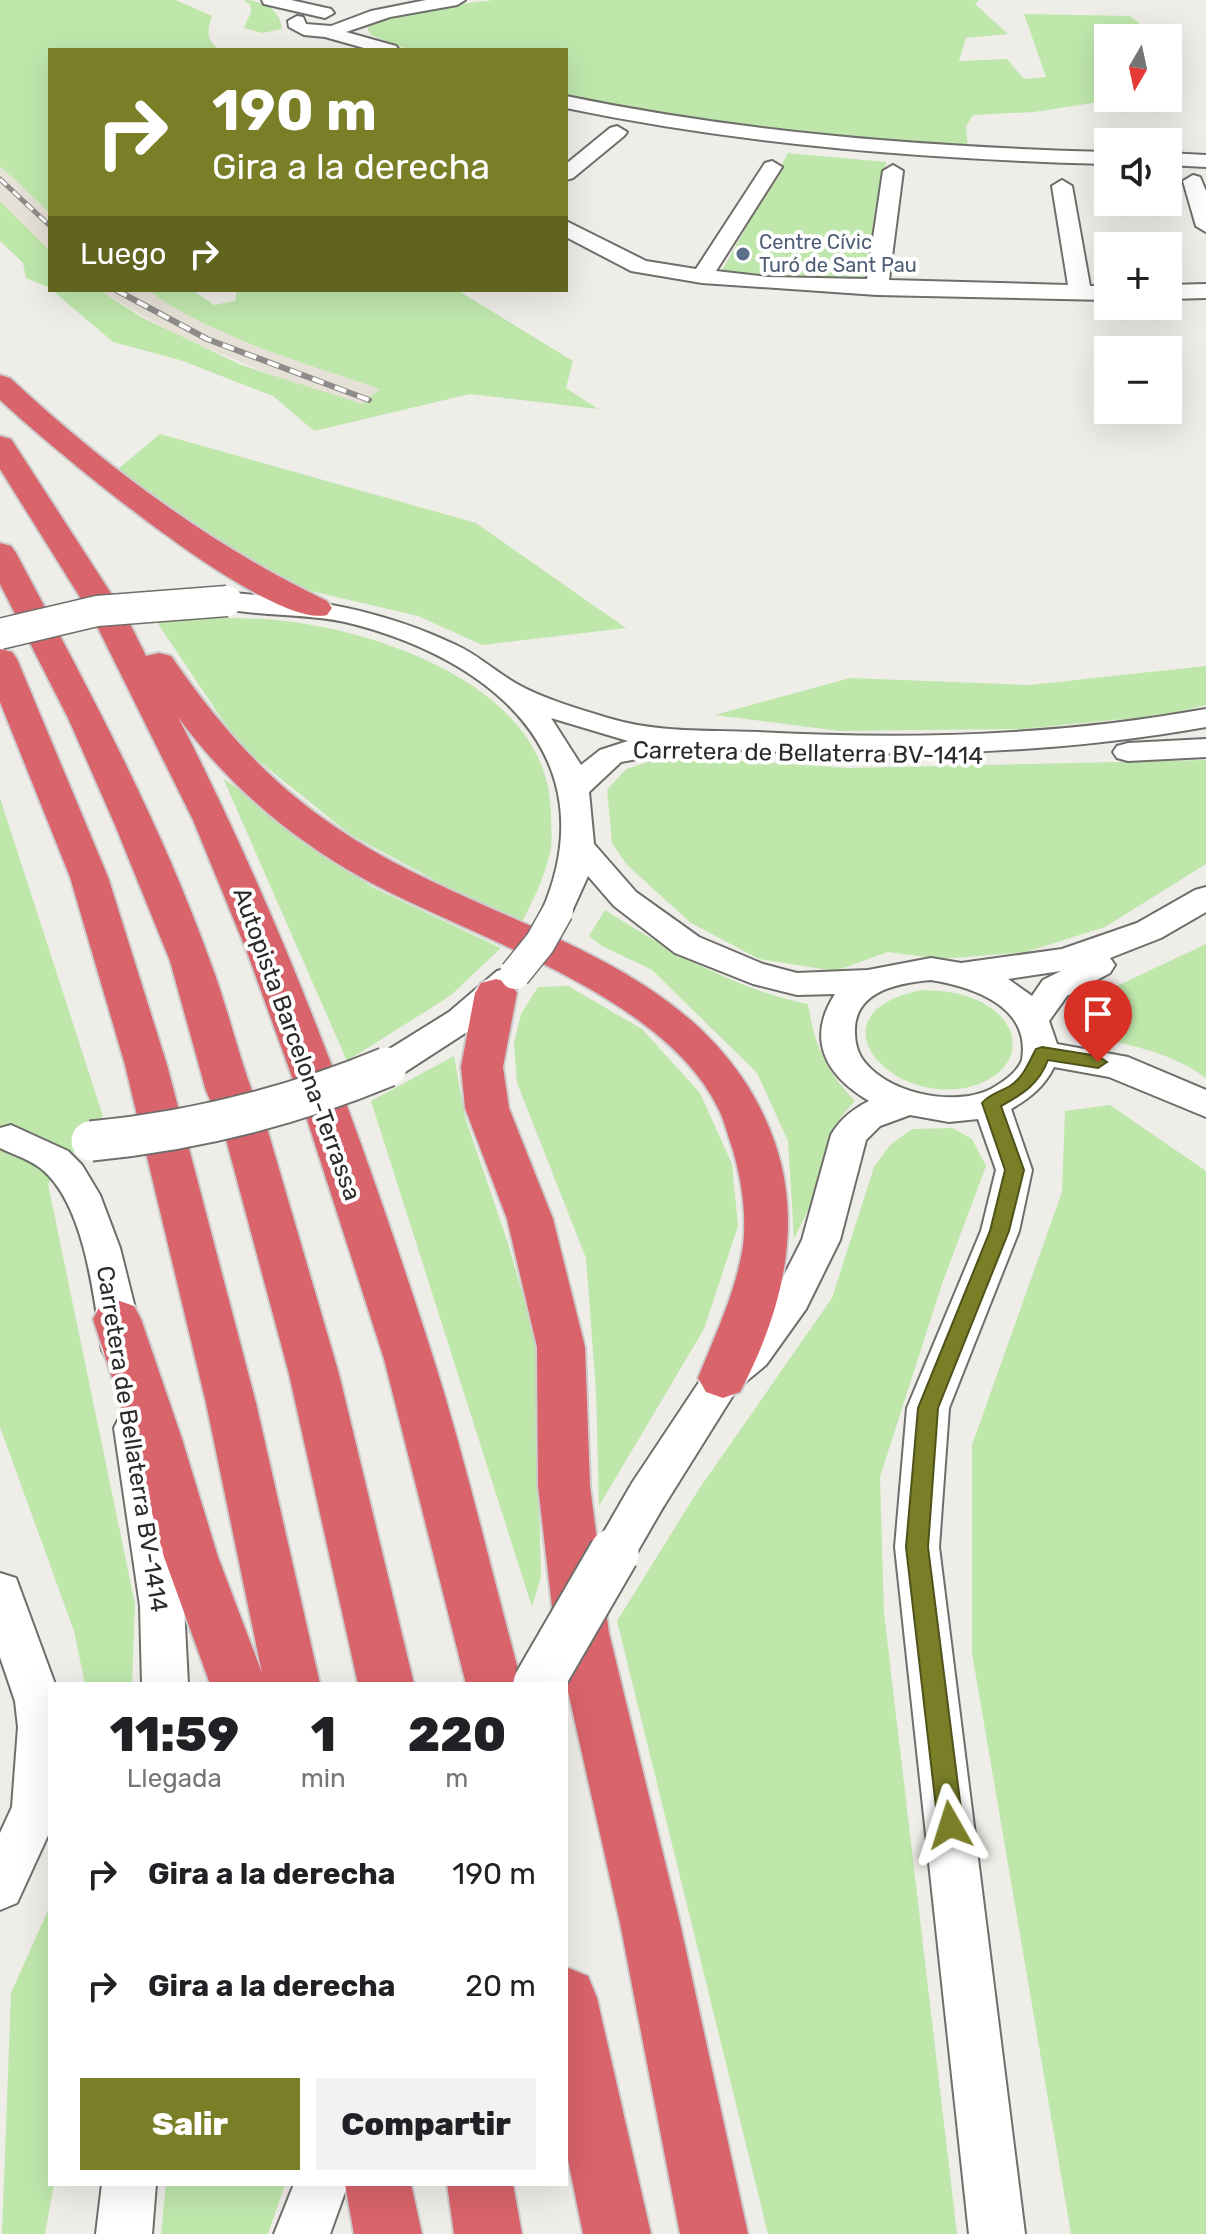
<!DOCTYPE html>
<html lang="es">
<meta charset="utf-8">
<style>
:root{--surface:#fff;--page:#f2f2f2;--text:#202124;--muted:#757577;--accent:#797e27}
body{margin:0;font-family:Rubik,sans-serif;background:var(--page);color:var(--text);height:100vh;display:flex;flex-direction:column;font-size:30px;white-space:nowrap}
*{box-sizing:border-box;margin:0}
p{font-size:26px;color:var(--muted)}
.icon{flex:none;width:44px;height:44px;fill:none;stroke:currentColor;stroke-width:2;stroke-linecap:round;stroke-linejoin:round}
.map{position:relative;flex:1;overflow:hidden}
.side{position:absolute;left:48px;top:1682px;width:520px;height:504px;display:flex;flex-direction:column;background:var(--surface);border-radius:0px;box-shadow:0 8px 32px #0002}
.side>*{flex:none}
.guide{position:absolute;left:48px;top:48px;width:520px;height:244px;border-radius:0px;box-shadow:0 8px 32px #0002;background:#797e27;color:#fff;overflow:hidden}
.needle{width:52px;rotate:189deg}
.tools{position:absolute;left:1094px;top:24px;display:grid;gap:16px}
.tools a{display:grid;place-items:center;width:88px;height:88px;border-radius:0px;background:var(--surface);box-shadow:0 8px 32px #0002;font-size:40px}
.pin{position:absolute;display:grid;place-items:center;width:68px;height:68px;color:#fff;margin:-82px -34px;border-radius:50% 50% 50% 0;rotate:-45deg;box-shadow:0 0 8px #0007}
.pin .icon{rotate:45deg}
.me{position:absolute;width:88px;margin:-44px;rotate:354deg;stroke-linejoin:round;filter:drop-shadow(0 0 6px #0008)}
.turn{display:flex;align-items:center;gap:28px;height:168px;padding:0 32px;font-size:36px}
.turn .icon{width:104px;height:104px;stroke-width:2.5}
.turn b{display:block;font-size:56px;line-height:68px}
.then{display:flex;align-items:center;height:76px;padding:0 32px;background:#0003;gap:16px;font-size:30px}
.eta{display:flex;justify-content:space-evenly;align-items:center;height:136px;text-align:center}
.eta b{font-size:48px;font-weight:800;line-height:56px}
.cta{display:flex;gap:16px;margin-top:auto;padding:16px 32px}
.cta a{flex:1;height:92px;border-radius:0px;background:var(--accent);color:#fff;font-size:32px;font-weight:800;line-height:92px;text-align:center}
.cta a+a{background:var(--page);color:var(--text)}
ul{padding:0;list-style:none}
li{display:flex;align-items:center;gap:24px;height:112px;padding:0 32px}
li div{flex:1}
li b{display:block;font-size:30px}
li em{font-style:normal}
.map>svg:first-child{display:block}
</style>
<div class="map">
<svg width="1206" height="2234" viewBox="0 0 1206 2234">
<rect width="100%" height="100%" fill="#efede8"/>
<g fill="#e6e1d6">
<path d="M0,166L50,213V251L0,201Z"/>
<path d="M99,290H147L206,323L269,351L381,389L362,405L294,384L180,337Z"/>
</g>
<g fill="#bfe7ac">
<path d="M0,0H176L212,16C207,32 206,39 219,50H50V213L0,166Z"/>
<path d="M244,0C262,0 281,10 282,29L262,33L244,28L251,12L250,5Z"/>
<path d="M493,0H979L975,4L1008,34L966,38L959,61L1007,59L1024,79L1046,77L1024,14L1130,16L1157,38H1108V98H1125L1034,112L973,115L966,127L968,147L888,143L725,127L566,97V50H409L371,35L367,28C392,7 460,5 493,0Z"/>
<path d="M788,153L886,162L869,283L720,274Z"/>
<path d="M0,201L50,251V288L26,278L23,263L0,241Z"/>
<path d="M52,290H99L141,317L241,365L362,404L380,389C301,362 216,338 147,290H192L214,305L235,301L237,290H457L573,361L566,388L598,409L470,394L314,431L273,396L180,360L113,342Z"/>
<path d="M160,434L476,523L626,628L482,645L418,616L298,588L113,473Z"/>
<path d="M154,618C210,618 267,615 323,627C419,647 552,702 551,817C551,828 553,842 550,853C544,879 532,902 520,926L351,835L240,746Z"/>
<path d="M1206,666V705L1164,715L1022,729L839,731L715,715L850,678L1029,685Z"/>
<path d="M666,756L849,768L1206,760V864L1105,927L1026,952L941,959L888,952L835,971L759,959L691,923L627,865L612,843L607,790L626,769Z"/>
<path d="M223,778L372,887L501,948L450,996L347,1061Z"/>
<path d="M0,798L103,1116L48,1184L135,1604L132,1684H85L74,1631L0,1427Z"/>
<path d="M605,910C668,950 734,989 808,1004C815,1047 825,1069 855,1101C824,1133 826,1152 815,1192C810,1208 801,1224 794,1239L788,1141L757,1073L652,970L602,946L589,936Z"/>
<path d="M1206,944V1078C1170,1051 1124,1044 1081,1034L1075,1012L1102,993Z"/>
<path d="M568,986L642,1029L700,1093L732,1164L738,1226L704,1329L599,1506L596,1391L586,1258L517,1083L514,1043L521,1014L538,987Z"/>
<path d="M923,990C946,991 968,993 988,1006C1025,1030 1019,1069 979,1084C897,1114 802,1013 923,990Z"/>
<path d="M454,1056L465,1117L508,1243L535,1338L541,1576L532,1607L371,1101Z"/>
<path d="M1110,1105L1206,1171V2234H1071L972,1653V1445L1062,1192L1065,1111Z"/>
<path d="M952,1128L972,1139L986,1166L942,1284L880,1477L884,1613L957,2234H768L617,1621L699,1489L832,1298L874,1167L891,1144L912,1129Z"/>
<path d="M50,1906V2184H54L45,2234H2L11,1993Z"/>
<path d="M166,2184H285L268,2234H161Z"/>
</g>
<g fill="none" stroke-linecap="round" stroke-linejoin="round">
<defs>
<g id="minor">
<path d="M262,0H291L331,9L334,13L325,18L264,4Z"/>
<path d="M426,0H465L457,5L390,17L346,32L396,46L399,50H371L325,37L304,35L289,27L288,21L297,16L303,17L306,24L331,26L371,11Z"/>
<path d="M566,96C745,133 925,147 1108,152V164C925,159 745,145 566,108Z"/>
<path d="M617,126L627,132L624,136L573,178L566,180V164L610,128Z"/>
<path d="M1168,153L1206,155V167L1168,165Z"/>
<path d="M772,161L782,167L716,271L768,277L867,279L883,171L893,165L903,171L889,280L1068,285L1052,186L1062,180L1072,186L1090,286H1108V300L877,295L702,283L631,271L566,237V221L646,261L696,269L765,163Z"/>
<path d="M1193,175L1200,177L1206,191V232L1196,226L1183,181Z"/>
<path d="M1206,284V298L1168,299V285Z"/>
<path d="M227,593C307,597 383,610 456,645C478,655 496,672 517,684C544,699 579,709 608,718C657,733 708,730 759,732C910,740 1057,736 1206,709V727C1029,759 853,757 674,747L669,753L621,762L589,792L594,844L636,892L699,937L763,964L797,973L868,970L931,958L961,963L1062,949L1137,923L1195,890L1206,887V912L1161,938L1110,958L1115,965L1110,973L1067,996L1049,1021L1057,1044L1128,1057L1206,1090V1117L1109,1077L1054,1067C1044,1087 1030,1098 1011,1109L1032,1170L1019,1231L949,1408L939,1547L1025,2234H969L895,1547L907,1408L981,1231L996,1170L978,1119L949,1122L910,1115L880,1126L866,1140L840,1240L806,1309L766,1365L737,1389L662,1509L647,1514L632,1509L626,1496L632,1483L709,1367L738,1343L777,1289L802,1240L831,1135C840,1119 853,1109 869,1101C825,1075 806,1039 835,994L797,995L753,984L675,953L614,906L588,876L569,918L558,921L547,918L542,911C610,754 487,656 345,622C303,613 258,617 217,607L213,601L217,595ZM551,718L628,741L600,750L581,765ZM1061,971L1043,980L1032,996L1008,979ZM931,980C973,987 1031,1006 1022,1060C1017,1073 1003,1082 991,1089C953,1108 884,1093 861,1057C857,1050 855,1041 855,1033C853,991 898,983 931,980Z"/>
<path d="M1206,739V757L1128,761L1117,758L1113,752L1117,746L1128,743Z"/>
<path d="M509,968L521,971L526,979L473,1028L399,1076L387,1079L375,1076L369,1067L375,1058L449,1012L497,971Z"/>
<path d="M11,1125L68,1151L82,1165L100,1195L120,1248L134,1304L142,1350L136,1361L122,1366L108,1361L102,1350C94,1297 85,1208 44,1171C32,1160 14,1155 0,1148V1128Z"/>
<path d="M135,1411L150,1416L156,1428L184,1606L188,1684H142L140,1606L114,1428L120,1416Z"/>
<path d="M0,1573L16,1578L55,1684H50V1831L17,1903L0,1910V1833L12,1807L18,1727L15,1701L0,1657Z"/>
<path d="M102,2184H156L152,2234H96Z"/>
<path d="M294,2184H348L330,2234H274Z"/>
</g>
<g id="highway">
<path d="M0,375L10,378C105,466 210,545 327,601L332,608L327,615C267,630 48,445 0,400Z"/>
<path d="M0,436L11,439L15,445L127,618L146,656L159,653L171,656C224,732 273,788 352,838C499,932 711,959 775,1143C804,1228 781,1314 740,1392L723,1398L706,1392L698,1378C715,1335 736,1292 743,1246C747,1212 741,1176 731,1144C727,1133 724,1120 719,1110C664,994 471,938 364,879C290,838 227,784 178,717C283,921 363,1138 433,1357C467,1464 492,1575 522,1684H466L384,1359L305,1113L247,952L193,820L93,618L0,469Z"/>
<path d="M0,543L11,546L16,553C87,686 159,819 210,961C231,1016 242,1074 267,1128L339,1374L414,1684H358L289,1374L223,1128L206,1091L170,961L115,825L69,720L0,584Z"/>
<path d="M0,649L12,652L17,659L108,877L167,1065L256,1403L320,1684H210L164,1557L132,1439L93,1319L100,1306L117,1300L134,1306L141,1319L182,1439L218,1557L262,1673L206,1403L125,1065L70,877L0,702Z"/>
<path d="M496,979L511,983L517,993L503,1067L509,1108L553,1219L585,1347L590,1486L609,1633L680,1923L748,2234H680L620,1923L555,1633L538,1486L537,1347L507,1219L465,1108L461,1067L475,993L481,983Z"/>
<path d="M566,1967L588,1976L597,1998L651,2234H583L566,2150Z"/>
<path d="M345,2184H411L422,2234H354Z"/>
<path d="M447,2184H513L522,2234H454Z"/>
</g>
</defs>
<use href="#minor" stroke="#6f6e6a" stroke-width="4"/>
<use href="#highway" stroke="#ccc" stroke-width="4"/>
<use href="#minor" fill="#fff" fill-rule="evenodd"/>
<use href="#highway" fill="#da646b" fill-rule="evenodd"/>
<defs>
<path id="rail-far1" d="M0,179L50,226"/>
<path id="rail" d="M116,290L207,339L369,400"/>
</defs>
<use href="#rail-far1" stroke="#8d8c89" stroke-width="5"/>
<use href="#rail" stroke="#8d8c89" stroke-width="6"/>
<use href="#rail-far1" stroke="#fff" stroke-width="3" stroke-dasharray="9" stroke-linecap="butt"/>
<use href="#rail" stroke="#fff" stroke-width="4" stroke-dasharray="12" stroke-linecap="butt"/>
<defs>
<g id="minor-bridge-far2">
<path d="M0,634L97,611L227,601"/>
<path d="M515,974L540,943L558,911"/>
</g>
<g id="minor-bridge-far1">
<path d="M91,1141C195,1131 291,1107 387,1067"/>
<path d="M613,1555L647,1496"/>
</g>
<path id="minor-bridge" d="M538,1684L614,1553"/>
</defs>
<use href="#minor-bridge-far2" stroke="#6f6e6a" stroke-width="33" stroke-linecap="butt"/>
<use href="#minor-bridge-far1" stroke="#6f6e6a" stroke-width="43" stroke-linecap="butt"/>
<use href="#minor-bridge" stroke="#6f6e6a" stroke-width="53" stroke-linecap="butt"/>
<use href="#minor-bridge-far2" stroke="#fff" stroke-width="30"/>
<use href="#minor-bridge-far1" stroke="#fff" stroke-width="39"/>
<use href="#minor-bridge" stroke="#fff" stroke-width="49"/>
</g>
<path fill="#797e27" stroke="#4f5219" stroke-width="2" d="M1042,1047L1098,1056L1107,1062L1098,1068L1048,1060C1039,1084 1023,1094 1001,1106L1024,1170L1009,1231L938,1408L928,1547L963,1825L959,1833L950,1836L942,1833L938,1825L906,1547L918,1408L990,1231L1005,1170L982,1103C989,1094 1000,1092 1010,1086C1024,1077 1028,1063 1036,1049Z"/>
<circle fill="#5c6f8a" stroke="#fff" stroke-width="3" cx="743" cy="254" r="8"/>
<g text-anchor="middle" stroke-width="8" stroke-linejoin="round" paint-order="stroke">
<g font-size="20" fill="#4e5e75" stroke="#fff" text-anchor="start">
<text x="759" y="249">Centre Cívic<tspan x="759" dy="23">Turó de Sant Pau</tspan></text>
</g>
<g font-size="24" fill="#2c2b2a" stroke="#fff">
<text transform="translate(808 753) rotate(1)" y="8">Carretera de Bellaterra BV-1414</text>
<text transform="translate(297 1044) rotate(70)" y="8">Autopista Barcelona-Terrassa</text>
<text transform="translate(132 1439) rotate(81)" y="8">Carretera de Bellaterra BV-1414</text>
</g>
</g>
</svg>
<div class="tools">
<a><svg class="needle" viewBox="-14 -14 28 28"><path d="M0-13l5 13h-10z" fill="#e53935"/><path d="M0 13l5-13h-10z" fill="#757577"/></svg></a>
<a><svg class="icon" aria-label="sound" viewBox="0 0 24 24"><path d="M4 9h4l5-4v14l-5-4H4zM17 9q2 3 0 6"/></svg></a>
<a>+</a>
<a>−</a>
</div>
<div class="pin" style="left:1098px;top:1062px;background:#d93025"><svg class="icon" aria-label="arrive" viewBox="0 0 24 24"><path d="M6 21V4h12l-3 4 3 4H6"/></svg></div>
<svg class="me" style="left:950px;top:1825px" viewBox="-20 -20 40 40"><path d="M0-17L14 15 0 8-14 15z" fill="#797e27" stroke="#fff" stroke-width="4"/></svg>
<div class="guide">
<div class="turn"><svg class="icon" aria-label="right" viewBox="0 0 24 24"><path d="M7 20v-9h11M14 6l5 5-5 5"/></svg><div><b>190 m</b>Gira a la derecha</div></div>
<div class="then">Luego<svg class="icon" aria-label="right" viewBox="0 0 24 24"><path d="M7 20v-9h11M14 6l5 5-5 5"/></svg></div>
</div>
<section class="side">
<div class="eta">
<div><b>11:59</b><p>Llegada</p></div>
<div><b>1</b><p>min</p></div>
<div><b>220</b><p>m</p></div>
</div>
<ul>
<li><svg class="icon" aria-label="right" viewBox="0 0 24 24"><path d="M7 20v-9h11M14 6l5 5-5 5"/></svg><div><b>Gira a la derecha</b></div><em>190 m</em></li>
<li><svg class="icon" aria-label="right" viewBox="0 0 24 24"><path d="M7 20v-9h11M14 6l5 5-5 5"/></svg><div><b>Gira a la derecha</b></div><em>20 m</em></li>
</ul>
<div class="cta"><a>Salir</a><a>Compartir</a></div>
</section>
</div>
